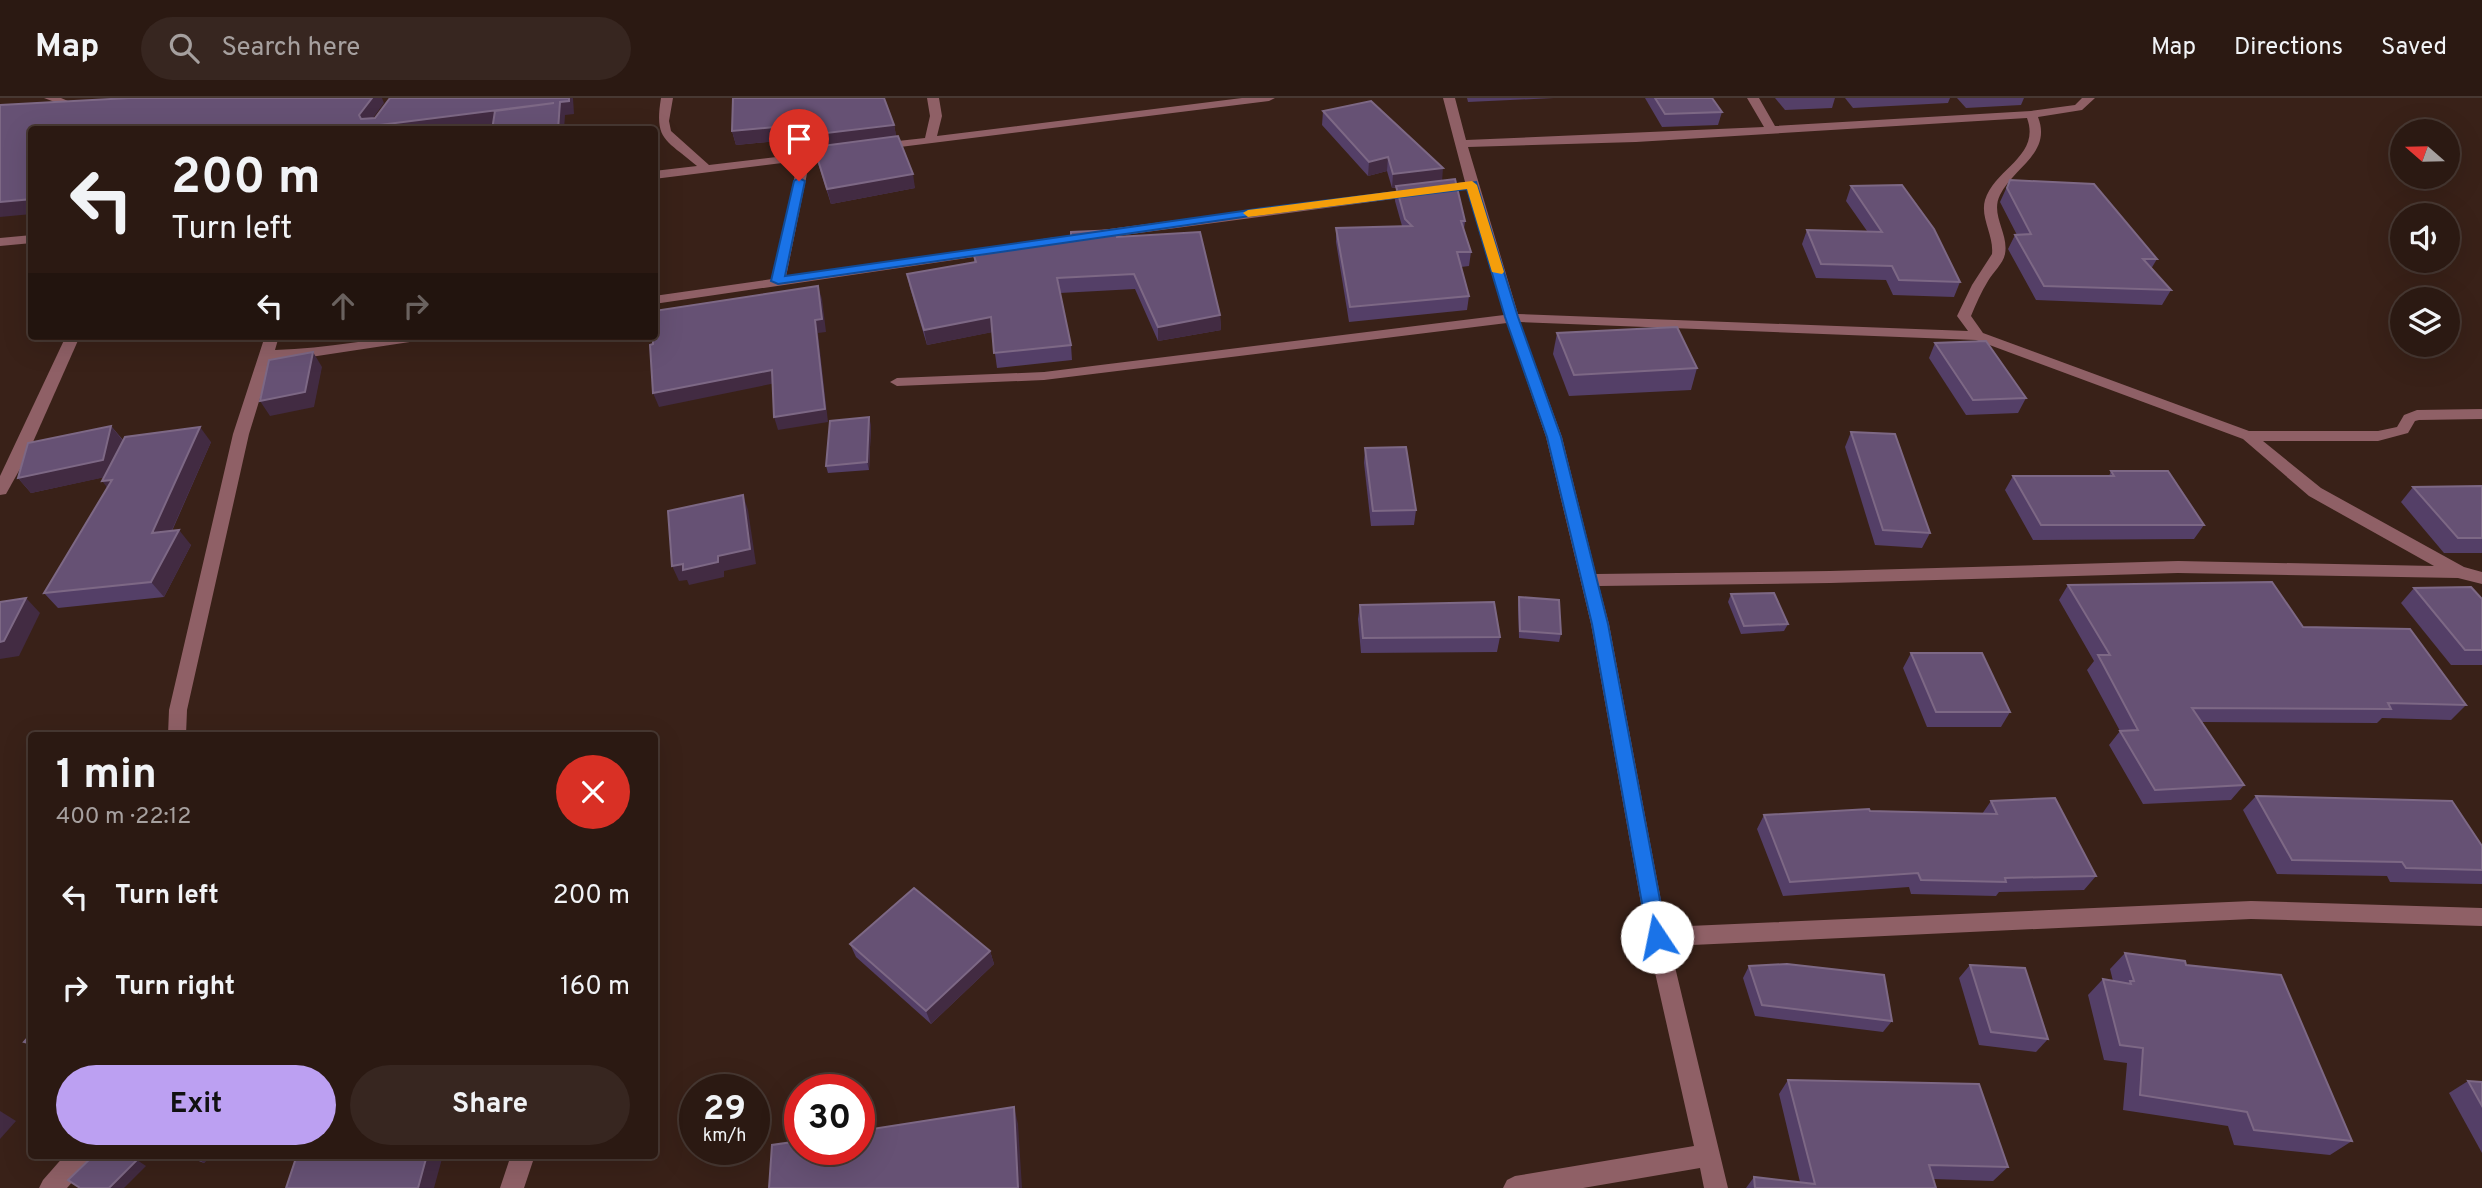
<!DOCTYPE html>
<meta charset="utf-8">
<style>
:root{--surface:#2b1912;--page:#372620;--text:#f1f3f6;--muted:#a6a09f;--line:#473832;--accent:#bca0f2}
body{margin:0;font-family:Overpass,sans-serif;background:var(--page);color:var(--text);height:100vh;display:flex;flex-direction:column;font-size:26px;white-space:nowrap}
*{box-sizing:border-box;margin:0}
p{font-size:23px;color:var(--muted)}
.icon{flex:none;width:38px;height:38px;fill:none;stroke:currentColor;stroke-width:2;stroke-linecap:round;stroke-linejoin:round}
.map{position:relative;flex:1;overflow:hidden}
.side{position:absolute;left:28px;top:634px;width:630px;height:427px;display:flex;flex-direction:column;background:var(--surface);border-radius:7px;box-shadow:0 7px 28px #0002,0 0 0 2px var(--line)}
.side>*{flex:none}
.banner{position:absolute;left:28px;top:28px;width:630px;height:214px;border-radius:7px;box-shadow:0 7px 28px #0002,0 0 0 2px var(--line);background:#2b1912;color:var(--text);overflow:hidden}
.needle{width:46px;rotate:290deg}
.tools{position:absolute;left:2390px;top:21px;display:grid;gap:14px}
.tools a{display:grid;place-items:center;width:70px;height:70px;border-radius:50%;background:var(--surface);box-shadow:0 7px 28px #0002,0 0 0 2px var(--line);font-size:35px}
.speed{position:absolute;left:679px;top:976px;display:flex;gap:14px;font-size:35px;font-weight:700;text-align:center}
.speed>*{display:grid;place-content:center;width:91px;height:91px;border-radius:50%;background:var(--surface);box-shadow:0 7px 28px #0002,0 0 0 2px var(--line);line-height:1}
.speed small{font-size:18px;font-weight:400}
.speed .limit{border:10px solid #d22;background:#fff;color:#111}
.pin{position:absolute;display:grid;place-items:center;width:60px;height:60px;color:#fff;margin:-72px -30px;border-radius:50% 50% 50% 0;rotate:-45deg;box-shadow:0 0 7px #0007}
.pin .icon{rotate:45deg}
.me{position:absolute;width:77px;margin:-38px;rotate:349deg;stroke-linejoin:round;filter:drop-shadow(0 0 5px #0008)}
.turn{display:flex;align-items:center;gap:24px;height:147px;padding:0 28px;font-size:32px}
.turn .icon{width:91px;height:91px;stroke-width:2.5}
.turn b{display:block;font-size:49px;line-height:60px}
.lanes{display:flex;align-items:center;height:66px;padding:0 28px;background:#0003;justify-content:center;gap:35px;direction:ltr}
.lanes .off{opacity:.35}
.round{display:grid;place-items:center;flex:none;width:74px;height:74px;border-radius:37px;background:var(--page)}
.overview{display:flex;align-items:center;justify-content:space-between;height:119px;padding:0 28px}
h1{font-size:42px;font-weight:700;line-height:52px}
.action{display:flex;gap:14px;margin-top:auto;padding:14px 28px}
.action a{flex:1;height:80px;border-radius:42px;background:var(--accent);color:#111;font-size:28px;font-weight:700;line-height:80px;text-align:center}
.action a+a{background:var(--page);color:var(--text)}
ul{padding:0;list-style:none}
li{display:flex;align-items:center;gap:21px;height:91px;padding:0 28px}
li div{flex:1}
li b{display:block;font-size:26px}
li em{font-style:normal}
header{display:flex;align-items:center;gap:42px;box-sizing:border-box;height:98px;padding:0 35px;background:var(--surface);border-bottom:2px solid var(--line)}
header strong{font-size:33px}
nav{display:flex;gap:38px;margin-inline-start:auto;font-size:24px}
.search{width:490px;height:63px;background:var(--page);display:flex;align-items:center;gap:18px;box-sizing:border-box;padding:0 24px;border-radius:38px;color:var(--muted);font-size:26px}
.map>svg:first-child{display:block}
</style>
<header>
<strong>Map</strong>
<div class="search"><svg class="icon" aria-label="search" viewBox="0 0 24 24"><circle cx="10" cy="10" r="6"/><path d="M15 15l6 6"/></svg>Search here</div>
<nav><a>Map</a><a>Directions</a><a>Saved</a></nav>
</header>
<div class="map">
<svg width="2482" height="1090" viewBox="0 0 2482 1090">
<rect width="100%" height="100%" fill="#392118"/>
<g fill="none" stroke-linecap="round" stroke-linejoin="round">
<g fill="#8f6066" fill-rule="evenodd">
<path d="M44,0H61L82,9L76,12Z"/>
<path d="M661,0H673L669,23L671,33L709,67L843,51V57L810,61L786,179L1056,139L1062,143L1056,147L654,206V198L772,181L798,63L654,81V73L697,68C666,41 654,43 661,0Z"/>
<path d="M927,0H939L942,18L937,38L1242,0H1275L1269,3L876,52L874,49L880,45L925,40L930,18Z"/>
<path d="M1443,0H1455L1466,42L1764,29L1747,0H1759L1775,28L2031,13L2075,7L2082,0H2095L2082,12L2038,19C2052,55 2014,69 2000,97C1990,117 2009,135 2005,156C2003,166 1993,174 1988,183C1981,194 1976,206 1971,218L1983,235L2249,333H2378L2397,329L2404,317L2417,312L2482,311V321L2419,322L2415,323L2408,335L2378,343H2263L2321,390L2464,469L2482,474V486L2458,480L2178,475L1830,485L1599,488L1609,526L1666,829L2251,803L2482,810V828L2251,821L1670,848L1728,1090H1704L1700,1070L1583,1090H1503L1507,1082L1515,1078L1694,1048L1647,839L1591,526L1546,339L1507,225L1044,282L897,288L890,284L897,280L1044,274L1504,217L1467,91L1094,141L1088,137L1094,133L1465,84ZM2027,20C2041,58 1995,70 1985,102C1980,120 1994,137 1992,156L1972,187L1957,218L1968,233L1518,216L1468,49L1636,44ZM1520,224L1976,242L2243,341L2309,398L2434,468L2178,463L1830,473L1596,476L1562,339Z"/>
<path d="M32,137V145L0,148V140Z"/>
<path d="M66,238H80L25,362L6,396L0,397V378Z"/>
<path d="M265,238H279L275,252C327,251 378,238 430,238L423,242L304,260L272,261L249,336L187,612L186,637H168L169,612L233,336Z"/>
<path d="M65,1057H93L89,1065L67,1090H39L43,1082Z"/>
<path d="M511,1057H535L524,1090H500Z"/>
</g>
</g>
<g fill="#543f67">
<path d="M1467,0H1554L1468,4Z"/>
<path d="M1645,0H1712L1722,14L1718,27L1662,29Z"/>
<path d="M1775,0H1835L1832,10L1785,12Z"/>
<path d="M1845,0H1950L1948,5L1853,10Z"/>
<path d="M1957,0H2024L2021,7L1966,10Z"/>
<path d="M1323,13L1442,83L1465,123L1464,131L1471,154L1469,168L1461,169L1469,198L1467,212L1349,224L1336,144V130L1402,128L1395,103L1396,90H1392L1387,73L1368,78L1322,27Z"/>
<path d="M894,27L896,38L915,90L831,106L810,40L736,47L732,33Z"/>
<path d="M2010,82L2157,161L2151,171L2171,192L2162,207L2036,202L2008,151L2015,137H2017L2000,104Z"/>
<path d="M1851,88L1960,184L1954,199L1893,197L1886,182L1816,180L1802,146L1807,132L1867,133L1846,103Z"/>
<path d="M1117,139L1220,217L1221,232L1158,243L1135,191L1060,195L1071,247L1072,262L997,270L992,234L927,247L910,190L907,176L974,164V158Z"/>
<path d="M1557,235L1697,270L1691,292L1569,298L1553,256Z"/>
<path d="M1935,245L2026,300L2018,315L1966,317L1929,260Z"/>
<path d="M871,327L869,372L828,375L826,368Z"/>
<path d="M111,328L123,342L211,344L172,433L191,447L164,499L58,510L44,495L107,390L104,379L31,395L18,380Z"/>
<path d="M1851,334L1930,435L1922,450L1875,447L1845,349Z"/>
<path d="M1365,350L1416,412L1414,427L1371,428L1364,365Z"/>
<path d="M2111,373L2204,427L2194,441L2033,442L2005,392L2013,378H2109Z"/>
<path d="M2482,388V455H2444L2401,404L2413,389Z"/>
<path d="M2068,487L2303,529L2466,607L2451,622L2382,620L2377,625L2202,624L2244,687L2231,702L2143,706L2109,647L2120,633L2087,572L2094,563L2059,502Z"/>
<path d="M2414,490L2482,501V567H2451L2401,505Z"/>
<path d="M1731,496L1788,526L1784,533L1741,536L1728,504Z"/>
<path d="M1519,499L1561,536L1559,544L1519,540L1518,507Z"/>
<path d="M1360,507L1500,539L1497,554L1361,555L1358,521Z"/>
<path d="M1911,555L2010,614L2001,629H1927L1903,570Z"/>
<path d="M2256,698L2482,748V786L2390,784L2387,778L2277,776L2243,712Z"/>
<path d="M1991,703L2096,778L2084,792L1999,794L1996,798L1911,796L1909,789L1783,798L1757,731L1764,717L1870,713L1982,716Z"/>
<path d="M850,846L990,853L994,866L931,926L856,859Z"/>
<path d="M2125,855L2186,867L2352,1043L2330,1057L2234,1047L2228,1028L2123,1012L2127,965L2104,962L2088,897L2103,881L2113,883L2110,871Z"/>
<path d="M1970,867L2048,941L2036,954L1979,947L1959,880Z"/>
<path d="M1749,868L1892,923L1883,934L1755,918L1743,880Z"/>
<path d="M1788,982L2008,1069L1993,1083L1933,1081L1936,1090H1746L1754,1079L1800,1084L1779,996Z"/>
<path d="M2468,983L2482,984V1055L2449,995Z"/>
<path d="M182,1057H211L204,1065Z"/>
</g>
<g fill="#422b42">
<path d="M372,0H382L384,5L368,27L560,4L569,0H573L574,16L565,17L564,32H558L559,18L449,32H340L359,17Z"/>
<path d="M807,26L810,40L736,47L732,33Z"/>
<path d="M894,27L897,41L814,51L810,37Z"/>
<path d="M1388,59L1387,73L1368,78L1369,64Z"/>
<path d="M1443,70L1442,84L1392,90L1393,76Z"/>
<path d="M913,76L915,90L831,106L827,91Z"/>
<path d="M32,101V116L0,119V104Z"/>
<path d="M818,188L822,201L826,234L818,235L828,324L778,332L774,319L815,222Z"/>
<path d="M1220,217L1221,232L1158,243V229Z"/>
<path d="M991,219L993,234L927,247L924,232Z"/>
<path d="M313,254L322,269L314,309L270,318L260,303Z"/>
<path d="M772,272L776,285L659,309L653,295Z"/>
<path d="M869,319L871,327L869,372L867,364Z"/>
<path d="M111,328L123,343L115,377L31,395L18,380Z"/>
<path d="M200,329L211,344L164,450L152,435Z"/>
<path d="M112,382L114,398L102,383Z"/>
<path d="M743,397L748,412L756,466L724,473V479L689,487L687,482L679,483L672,468L718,458Z"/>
<path d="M179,432L191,447L164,499L151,484Z"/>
<path d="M26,500L40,515L19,558L0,561V544Z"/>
<path d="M990,853L994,866L931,926L926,913Z"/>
<path d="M1014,1009L1018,1026L1022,1090H1018Z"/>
<path d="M0,1013L16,1023L0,1041Z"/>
<path d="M192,1057H211L204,1065Z"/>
<path d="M427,1057H443L434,1090H418Z"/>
<path d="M137,1062L146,1068L124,1090H109Z"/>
</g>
<g fill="#665174" stroke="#7d6885" stroke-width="2">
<path d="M129,0H372L359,17L361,21L375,20L390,0H569V3L560,4L558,32H492L495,13L554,5L340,32H32V101L0,104V7Z"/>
<path d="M733,0H884L894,27L810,37L807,26L732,33Z"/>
<path d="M1655,0H1712L1722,14L1665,16Z"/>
<path d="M1371,3L1443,70L1393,76L1388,59L1369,64L1323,13Z"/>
<path d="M898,38L913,76L827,91L814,49Z"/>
<path d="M1455,81L1465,123H1461L1471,154H1457L1469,198L1350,209L1336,130L1412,128L1405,121L1396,88Z"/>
<path d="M2010,82L2094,86L2157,161H2143L2171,192L2044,188L2015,137L2031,136L2007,90Z"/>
<path d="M1902,87L1934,131L1960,184L1899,182L1892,168L1821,166L1807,132L1882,134L1851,88Z"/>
<path d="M1117,132V139L1200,134L1220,217L1158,229L1134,176L1057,180L1071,247L994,255L991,219L924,232L907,176L976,164L974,158L1071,138V134Z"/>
<path d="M818,188L822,221L815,222L825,311L774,319L772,272L653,295L650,247L653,246V238H654V213Z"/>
<path d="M1677,229L1697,270L1574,277L1557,235Z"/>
<path d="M1986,243L2026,300L1973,302L1935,245Z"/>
<path d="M313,254L305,294L260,303L269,262Z"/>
<path d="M869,319L867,364L826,368L830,323Z"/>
<path d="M111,328L103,362L18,380L28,345Z"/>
<path d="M200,329L152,435L179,432L151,484L44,495L112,382L102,383L125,339Z"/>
<path d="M1851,334L1895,336L1930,435L1883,432Z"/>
<path d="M1406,349L1416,412L1373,413L1365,350Z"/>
<path d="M2111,373H2168L2204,427H2041L2013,378H2114Z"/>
<path d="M2482,388V440H2458L2413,389Z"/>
<path d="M743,397L750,451L718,458V464L683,472V466L672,468L668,413Z"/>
<path d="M2272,484L2303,529L2410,531L2466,607L2388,605L2391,611L2192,610L2244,687L2155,692L2120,633L2138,632L2098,557H2110L2068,487Z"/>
<path d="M2471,489L2482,501V552H2465L2414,490Z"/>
<path d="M1774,495L1788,526L1744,528L1731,496Z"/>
<path d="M1519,499L1559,502L1561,536L1520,533Z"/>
<path d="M26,500L4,543L0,544V504Z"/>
<path d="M1494,504L1500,539L1363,540L1360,507Z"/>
<path d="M1911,555H1982L2010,614H1936Z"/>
<path d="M2256,698L2452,703L2482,748V772L2406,770L2402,764L2292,762Z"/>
<path d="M2055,700L2096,778L2005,780L2006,784L1921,782L1918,775L1790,784L1764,717L1869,711L1870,713L1997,716L1991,703Z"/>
<path d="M914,790L990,853L926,913L850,846Z"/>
<path d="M2125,855L2185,863L2186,867L2281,877L2352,1043L2254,1032L2247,1014L2140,997L2143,950L2120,947L2103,881L2131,886L2130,883H2134Z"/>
<path d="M1787,866L1884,877L1892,923L1762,907L1749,868Z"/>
<path d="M1970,867L2025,870L2048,941L1991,934Z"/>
<path d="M32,935V946L24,944Z"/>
<path d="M1788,982L1979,986L2008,1069L1929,1067L1936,1090H1755L1754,1079L1815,1086Z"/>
<path d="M2468,983L2482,984V1008Z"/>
<path d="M1014,1009L1018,1090H769L772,1047L800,1043V1052H859V1033Z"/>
<path d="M94,1057H130L137,1062L109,1090H80L68,1082Z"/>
<path d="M297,1057H427L418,1090H286Z"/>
</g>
<path fill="#1a73e8" stroke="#114b97" stroke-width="2" d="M799,80L805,83L785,178L1264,110L1476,84L1518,219L1561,339L1608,526L1667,839L1664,845L1657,848L1650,845L1648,839L1592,526L1570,434L1547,339L1505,219L1467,91L1264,116L778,186L771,183L794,83Z"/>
<path fill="#f59e0b" d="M1472,83L1477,87L1504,174L1502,176L1492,174L1467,91L1248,119L1243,115L1248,112Z"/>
</svg>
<div class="tools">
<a><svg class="needle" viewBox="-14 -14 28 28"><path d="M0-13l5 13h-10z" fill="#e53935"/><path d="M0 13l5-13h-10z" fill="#a6a09f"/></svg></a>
<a><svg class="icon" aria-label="sound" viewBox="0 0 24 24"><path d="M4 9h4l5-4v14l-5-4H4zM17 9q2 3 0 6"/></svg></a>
<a><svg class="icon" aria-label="layers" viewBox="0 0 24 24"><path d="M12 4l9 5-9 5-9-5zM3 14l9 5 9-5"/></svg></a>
</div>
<div class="speed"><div>29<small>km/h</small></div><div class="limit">30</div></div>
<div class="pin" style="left:799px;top:83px;background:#d93025"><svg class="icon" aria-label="arrive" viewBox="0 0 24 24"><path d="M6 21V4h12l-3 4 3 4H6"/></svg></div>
<svg class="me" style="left:1657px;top:839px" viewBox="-20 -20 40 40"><circle r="19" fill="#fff"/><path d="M0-13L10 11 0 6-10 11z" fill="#1a73e8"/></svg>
<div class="banner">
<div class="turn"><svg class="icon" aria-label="left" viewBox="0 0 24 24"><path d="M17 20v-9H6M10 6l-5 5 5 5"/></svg><div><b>200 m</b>Turn left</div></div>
<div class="lanes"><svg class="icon" aria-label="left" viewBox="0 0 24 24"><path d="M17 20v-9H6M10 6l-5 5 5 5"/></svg><svg class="icon off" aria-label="ahead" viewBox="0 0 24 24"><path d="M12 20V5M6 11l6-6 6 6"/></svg><svg class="icon off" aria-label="right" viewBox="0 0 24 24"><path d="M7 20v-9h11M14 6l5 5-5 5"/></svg></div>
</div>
<section class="side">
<div class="overview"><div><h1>1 min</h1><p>400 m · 22:12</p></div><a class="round" style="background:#d93025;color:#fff"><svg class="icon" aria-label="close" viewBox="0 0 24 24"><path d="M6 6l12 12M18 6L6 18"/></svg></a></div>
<ul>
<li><svg class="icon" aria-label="left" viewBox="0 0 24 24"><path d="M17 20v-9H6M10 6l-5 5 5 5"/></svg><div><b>Turn left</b></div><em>200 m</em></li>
<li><svg class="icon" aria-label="right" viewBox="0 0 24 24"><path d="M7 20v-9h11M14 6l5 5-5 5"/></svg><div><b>Turn right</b></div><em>160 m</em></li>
</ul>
<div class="action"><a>Exit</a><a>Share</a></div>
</section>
</div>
